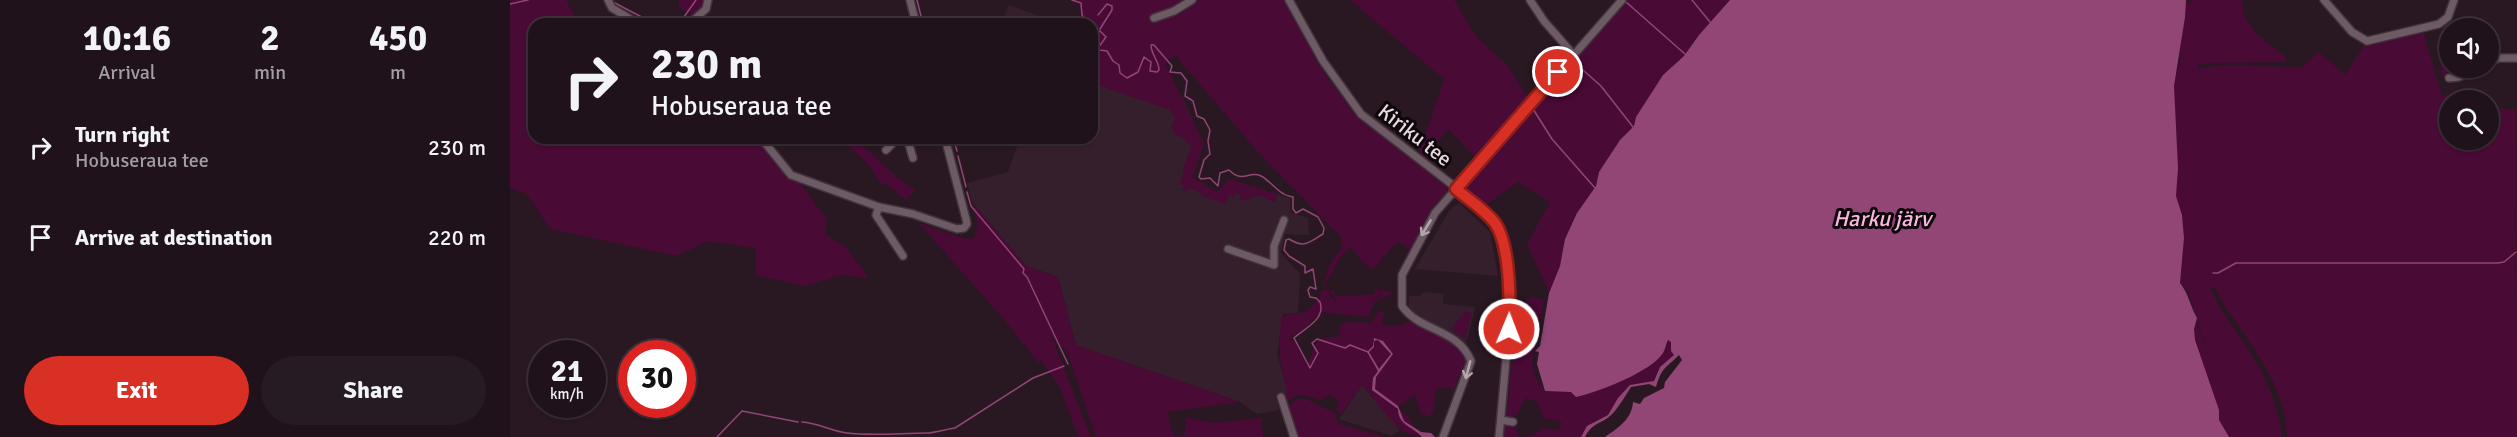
<!DOCTYPE html>
<meta charset="utf-8">
<style>
:root{--surface:#1f121a;--page:#271b23;--text:#f1f3f6;--muted:#a19ea2;--line:#3c3239;--accent:#d93025}
body{margin:0;font-family:Signika,sans-serif;background:var(--page);color:var(--text);height:100vh;display:flex;flex-direction:column;font-size:22px;white-space:nowrap}
*{box-sizing:border-box;margin:0}
p{font-size:20px;color:var(--muted)}
.icon{flex:none;width:33px;height:33px;fill:none;stroke:currentColor;stroke-width:2;stroke-linecap:round;stroke-linejoin:round}
.map{position:relative;flex:1;overflow:hidden}
.panel{display:flex;flex-direction:column;background:var(--surface);width:510px}
.panel>*{flex:none}
.hud{position:absolute;left:18px;top:18px;width:570px;height:126px;border-radius:18px;box-shadow:0 2px 4px #0004,0 0 0 2px var(--line);background:#1f121a;color:var(--text);overflow:hidden}
.controls{position:absolute;left:1929px;top:18px;display:grid;gap:12px}
.controls a{display:grid;place-items:center;width:60px;height:60px;border-radius:50%;background:var(--surface);box-shadow:0 2px 4px #0004,0 0 0 2px var(--line);font-size:30px}
.speed{position:absolute;left:18px;top:340px;display:flex;gap:12px;font-size:30px;font-weight:700;text-align:center}
.speed>*{display:grid;place-content:center;width:78px;height:78px;border-radius:50%;background:var(--surface);box-shadow:0 2px 4px #0004,0 0 0 2px var(--line);line-height:1}
.speed small{font-size:15px;font-weight:400}
.speed .limit{border:9px solid #d22;background:#fff;color:#111}
.pin{position:absolute;display:grid;place-items:center;width:51px;height:51px;color:#fff;margin:-26px;border:3px solid #fff;border-radius:50%;box-shadow:0 2px 6px #0007}
.me{position:absolute;width:66px;margin:-33px;rotate:1deg;stroke-linejoin:round;filter:drop-shadow(0 0 4px #0008)}
.turn{display:flex;align-items:center;gap:21px;height:126px;padding:0 24px;font-size:27px}
.turn .icon{width:78px;height:78px;stroke-width:2.5}
.turn b{display:block;font-size:42px;line-height:51px}
.eta{display:flex;justify-content:space-evenly;align-items:center;height:102px;text-align:center}
.eta b{font-size:36px;font-weight:700;line-height:42px}
.action{display:flex;gap:12px;margin-top:auto;padding:12px 24px}
.action a{flex:1;height:69px;border-radius:36px;background:var(--accent);color:#fff;font-size:24px;font-weight:700;line-height:69px;text-align:center}
.action a+a{background:var(--page);color:var(--text)}
ul{padding:0;list-style:none}
li{display:flex;align-items:center;gap:18px;height:90px;padding:0 24px}
li div{flex:1}
li b{display:block;font-size:22px}
li em{font-style:normal}
main{display:flex;flex:1;min-height:0}
.map>svg:first-child{display:block}
</style>
<main>
<section class="panel">
<div class="eta">
<div><b>10:16</b><p>Arrival</p></div>
<div><b>2</b><p>min</p></div>
<div><b>450</b><p>m</p></div>
</div>
<ul>
<li><svg class="icon" aria-label="right" viewBox="0 0 24 24"><path d="M7 20v-9h11M14 6l5 5-5 5"/></svg><div><b>Turn right</b><p>Hobuseraua tee</p></div><em>230 m</em></li>
<li><svg class="icon" aria-label="arrive" viewBox="0 0 24 24"><path d="M6 21V4h12l-3 4 3 4H6"/></svg><div><b>Arrive at destination</b></div><em>220 m</em></li>
</ul>
<div class="action"><a>Exit</a><a>Share</a></div>
</section>
<div class="map">
<svg width="2007" height="437" viewBox="0 0 2007 437">
<rect width="100%" height="100%" fill="#291822"/>
<g fill="#351f2c">
<path d="M499,5L550,24H491Z"/>
<path d="M582,38L672,96L694,144L682,177L707,192L719,179L780,198L781,213L798,218L799,235L775,234L771,253L790,274L788,313L773,314L767,354L779,395L766,398L769,410L747,414L730,402L566,345L548,277L516,266L462,202L457,183L498,172L510,138H582Z"/>
<path d="M949,203L980,232L988,276L905,269L939,211Z"/>
<path d="M914,292L934,294L933,304L965,307L956,343L946,334L931,326L930,328L919,324L902,313L899,306V296H910Z"/>
<path d="M852,385L890,430L882,436L829,419Z"/>
</g>
<g fill="#4a0a36">
<path d="M0,0H56L69,24H24V138H249L280,179L289,182L316,218V235L336,247L359,278L333,275L294,286L246,275V248L198,241L167,256L40,229L17,194L0,188Z"/>
<path d="M169,0H194V5L185,17L169,7Z"/>
<path d="M560,0H774L810,67L845,115L935,184L939,193L921,215L900,250L888,241L863,269L856,265L840,247L830,258L812,290H819L820,296L827,303L820,290H824V295C838,298 849,295 865,294V290H871L869,296L858,303L870,297L872,290L885,292L864,303L859,317L812,312C801,319 795,333 781,335L780,339L786,343L797,365L807,341L818,337H829L830,325L835,322L861,323L869,311L874,313L872,325L889,326L903,320L942,340L957,357L944,389L927,387L923,412L919,417L911,414L905,395L886,408L898,416L908,435L912,437C886,437 869,402 852,385L831,414L826,410L829,401L819,395L810,400L790,394L777,401L774,394L777,392C770,363 767,346 772,316L796,312L809,299L820,264L832,247V238L754,159L665,55L655,63L694,144L682,177L707,192L719,179L767,194L765,203L749,195L733,201L730,199L731,195L726,193L724,197L719,195L716,204L691,196V194L681,188L676,191L672,190L674,186L670,184L674,173L672,172L681,146L672,137L664,134L661,127L665,118L660,110L582,83V24H576L571,15L570,5Z"/>
<path d="M840,0H944L966,36L999,67L1019,100L1024,104L1116,3L1114,0H1220L1189,35L1174,56L1153,75L1126,117L1124,126L1110,140L1089,172L1086,186L1067,213L1055,239L1050,266L1039,293L1017,244L1040,202L1008,182L975,206L952,188L972,164L938,129L916,158L909,153L934,79Z"/>
<path d="M1654,0H1677L1678,4L1683,0H1732C1731,26 1756,42 1775,56V62L1698,63L1688,65V69C1723,61 1757,69 1792,67L1809,52L1835,75L1855,44L1913,32L1932,96L1950,92L1953,100H1940V140H1978L1979,109H2006L2007,437H1777C1776,428 1775,418 1773,409C1762,364 1726,328 1704,287L1700,288C1715,321 1740,347 1755,379C1764,398 1769,417 1772,437H1698L1667,283L1677,294L1708,385L1678,292L1670,283L1674,238L1672,215L1647,151L1653,63L1668,69L1671,57H1665Z"/>
<path d="M1939,50L1940,68H1943L1944,74L1932,76L1928,52Z"/>
<path d="M332,138H345L389,179L405,190L396,200L377,185L370,183L362,169Z"/>
<path d="M462,202L516,266L548,277L566,345L730,402L657,412L664,436L675,435L676,417L703,423L751,418L753,437H586L557,351L541,335L581,437H568L550,387L531,360L530,364L497,323L409,223L455,239L464,238L468,226Z"/>
<path d="M992,282L996,284L997,314L986,437H984L994,321Z"/>
<path d="M1022,297L1034,300L1022,361L1025,377L1035,391L1061,392L1154,352L1158,340L1161,341L1164,355L1150,367L1142,382L1120,385L1108,398L1098,415L1085,421L1071,437H1014L1022,436L1033,428L1048,430L1052,422L1033,418L1027,401L1015,398L1007,415L1000,419L996,418L1002,357L1009,354L1011,333L1005,328C1004,312 1009,307 1022,297Z"/>
<path d="M955,311L962,313L955,339L941,329Z"/>
<path d="M973,322H984L983,344H972Z"/>
<path d="M787,399H796L827,414L825,417L829,424L874,437H787L778,407Z"/>
<path d="M996,422L1005,425L1009,437H992Z"/>
</g>
<g fill="#924676" fill-rule="evenodd">
<path d="M1220,0H1676L1675,17L1664,86L1668,168L1666,196L1672,215L1674,238L1670,283C1679,294 1680,306 1687,318L1684,329L1685,340L1709,410V420L1719,437H1095C1108,428 1122,419 1123,402L1130,404L1134,398L1154,388L1155,382L1172,360L1169,355C1155,369 1152,367 1146,387L1139,384L1121,387C1116,395 1110,405 1104,412C1094,424 1083,421 1075,437H1071L1077,426L1098,415L1108,398L1120,385L1144,381L1150,367L1164,355L1161,351V342L1158,340C1156,344 1155,350 1153,353C1141,372 1088,392 1066,397L1061,392L1035,391L1027,364L1029,352L1025,351L1030,346L1039,293L1050,266L1055,239L1067,213L1086,186L1089,172L1110,140L1124,126L1126,117L1153,75L1174,56L1189,35Z"/>
<path d="M864,338L873,341L883,354L866,377L865,389L888,406L894,421L911,432L921,433L925,437H912C902,426 888,425 888,409L862,390L863,378L868,371L857,352L863,346ZM868,340L881,354L869,369L859,352L864,347V341Z"/>
</g>
<g fill="none" stroke-linecap="round" stroke-linejoin="round">
<g stroke="#924676" stroke-width="1.5">
<path d="M407,0L413,24"/>
<path d="M562,0L571,3L572,15L578,24"/>
<path d="M1182,0L1200,22"/>
<path d="M101,1L145,24"/>
<path d="M1116,2L1175,54"/>
<path d="M0,4L18,0"/>
<path d="M588,15L597,4L602,6V10L590,29"/>
<path d="M169,24L186,0"/>
<path d="M582,34L590,31L596,37L588,48L589,50L597,51L603,61L609,65L610,73L617,78L628,72L634,57L641,62L640,71L647,72L649,70C649,60 641,55 641,45H644L662,66L660,72L671,73L677,81L675,96L683,101L687,116L694,119L700,130L698,141L700,154L694,160L689,177L691,179L700,178L708,186L710,173L719,170C733,184 739,170 751,176C758,179 768,192 774,194C777,196 780,196 783,197V209L786,213L793,209L808,217L814,228L813,234C799,242 795,249 779,239L776,240L774,250L779,256L795,266V273L803,269L806,289L800,287L798,290L800,297L806,298L810,302C816,320 793,329 784,338L800,368L808,353L802,343L807,339L835,348L840,345L858,352"/>
<path d="M1065,63L1091,86L1123,127"/>
<path d="M1023,109L1042,139L1085,188"/>
<path d="M443,138L447,151"/>
<path d="M448,156L456,187"/>
<path d="M457,192L461,206L514,269L513,273L517,277L558,364"/>
<path d="M1703,273H1708L1726,263H1988L1994,262L2006,252"/>
<path d="M292,422C309,423 320,431 337,433C363,436 392,433 417,433C422,433 438,429 445,428L523,378L554,366"/>
<path d="M207,437L232,411L288,422"/>
</g>
<defs>
<g id="minor">
<path d="M98,0L102,8L129,24"/>
<path d="M400,0L406,24"/>
<path d="M779,0L813,61L851,114L940,183L977,215L988,229L998,278L1000,316L989,437"/>
<path d="M1020,0L1034,21L1063,54"/>
<path d="M1814,0L1842,32L1857,41L1929,24L1938,17L1944,0"/>
<path d="M644,18L664,11L682,0"/>
<path d="M179,24L196,9L198,0"/>
<path d="M1978,63L1989,58H2007"/>
<path d="M1939,78L1949,77L1970,68"/>
<path d="M251,138L281,175L369,207L403,214L447,229L454,228L457,224L456,219L435,138"/>
<path d="M397,138L403,158"/>
<path d="M376,150L388,138"/>
<path d="M369,207L366,215L393,256"/>
<path d="M718,249L764,265V246L774,220"/>
<path d="M771,397L784,437"/>
<path d="M991,420L1003,422"/>
<path d="M933,437L961,361C948,328 910,332 892,306V275L925,213L1112,0"/>
</g>
</defs>
<use href="#minor" stroke="#40333a" stroke-width="10"/>
<use href="#minor" stroke="#6e5a65" stroke-width="7"/>
</g>
<defs><path id="oneway-shaft" d="M-6 0H5M1.5-3L5.5 0L1.5 3" fill="none" stroke-width="1.6" stroke-linecap="round" stroke-linejoin="round" transform="scale(1.5)"/></defs>
<g stroke="#b5a6ae">
<use href="#oneway-shaft" transform="translate(916 228) rotate(121)"/>
<use href="#oneway-shaft" transform="translate(958 370) rotate(105)"/>
</g>
<g fill="none" stroke-linecap="round" stroke-linejoin="round">
<defs>
<path id="route" d="M999,329C1000,301 1001,246 985,223C975,210 959,200 946,189L1048,72"/>
</defs>
<use href="#route" stroke="#8d1f18" stroke-width="15"/>
<use href="#route" stroke="#d93025" stroke-width="10"/>
</g>
<g text-anchor="middle" stroke-width="6" stroke-linejoin="round" paint-order="stroke">
<g font-size="21" fill="#e5d9df" stroke="#0d060a">
<text transform="translate(905 135) rotate(38)" y="7">Kiriku tee</text>
</g>
<g font-size="22" font-style="italic" fill="#fab8de" stroke="#0d060a">
<text x="1372" y="226">Harku järv</text>
</g>
</g>
</svg>
<div class="controls">
<a><svg class="icon" aria-label="sound" viewBox="0 0 24 24"><path d="M4 9h4l5-4v14l-5-4H4zM17 9q2 3 0 6"/></svg></a>
<a><svg class="icon" aria-label="search" viewBox="0 0 24 24"><circle cx="10" cy="10" r="6"/><path d="M15 15l6 6"/></svg></a>
</div>
<div class="speed"><div>21<small>km/h</small></div><div class="limit">30</div></div>
<div class="pin" style="left:1048px;top:72px;background:#d93025"><svg class="icon" aria-label="arrive" viewBox="0 0 24 24"><path d="M6 21V4h12l-3 4 3 4H6"/></svg></div>
<svg class="me" style="left:999px;top:329px" viewBox="-20 -20 40 40"><circle r="17" fill="#d93025" stroke="#fff" stroke-width="3"/><path d="M0-11L8 9 0 5-8 9z" fill="#fff"/></svg>
<div class="hud">
<div class="turn"><svg class="icon" aria-label="right" viewBox="0 0 24 24"><path d="M7 20v-9h11M14 6l5 5-5 5"/></svg><div><b>230 m</b>Hobuseraua tee</div></div>
</div>
</div>
</main>
